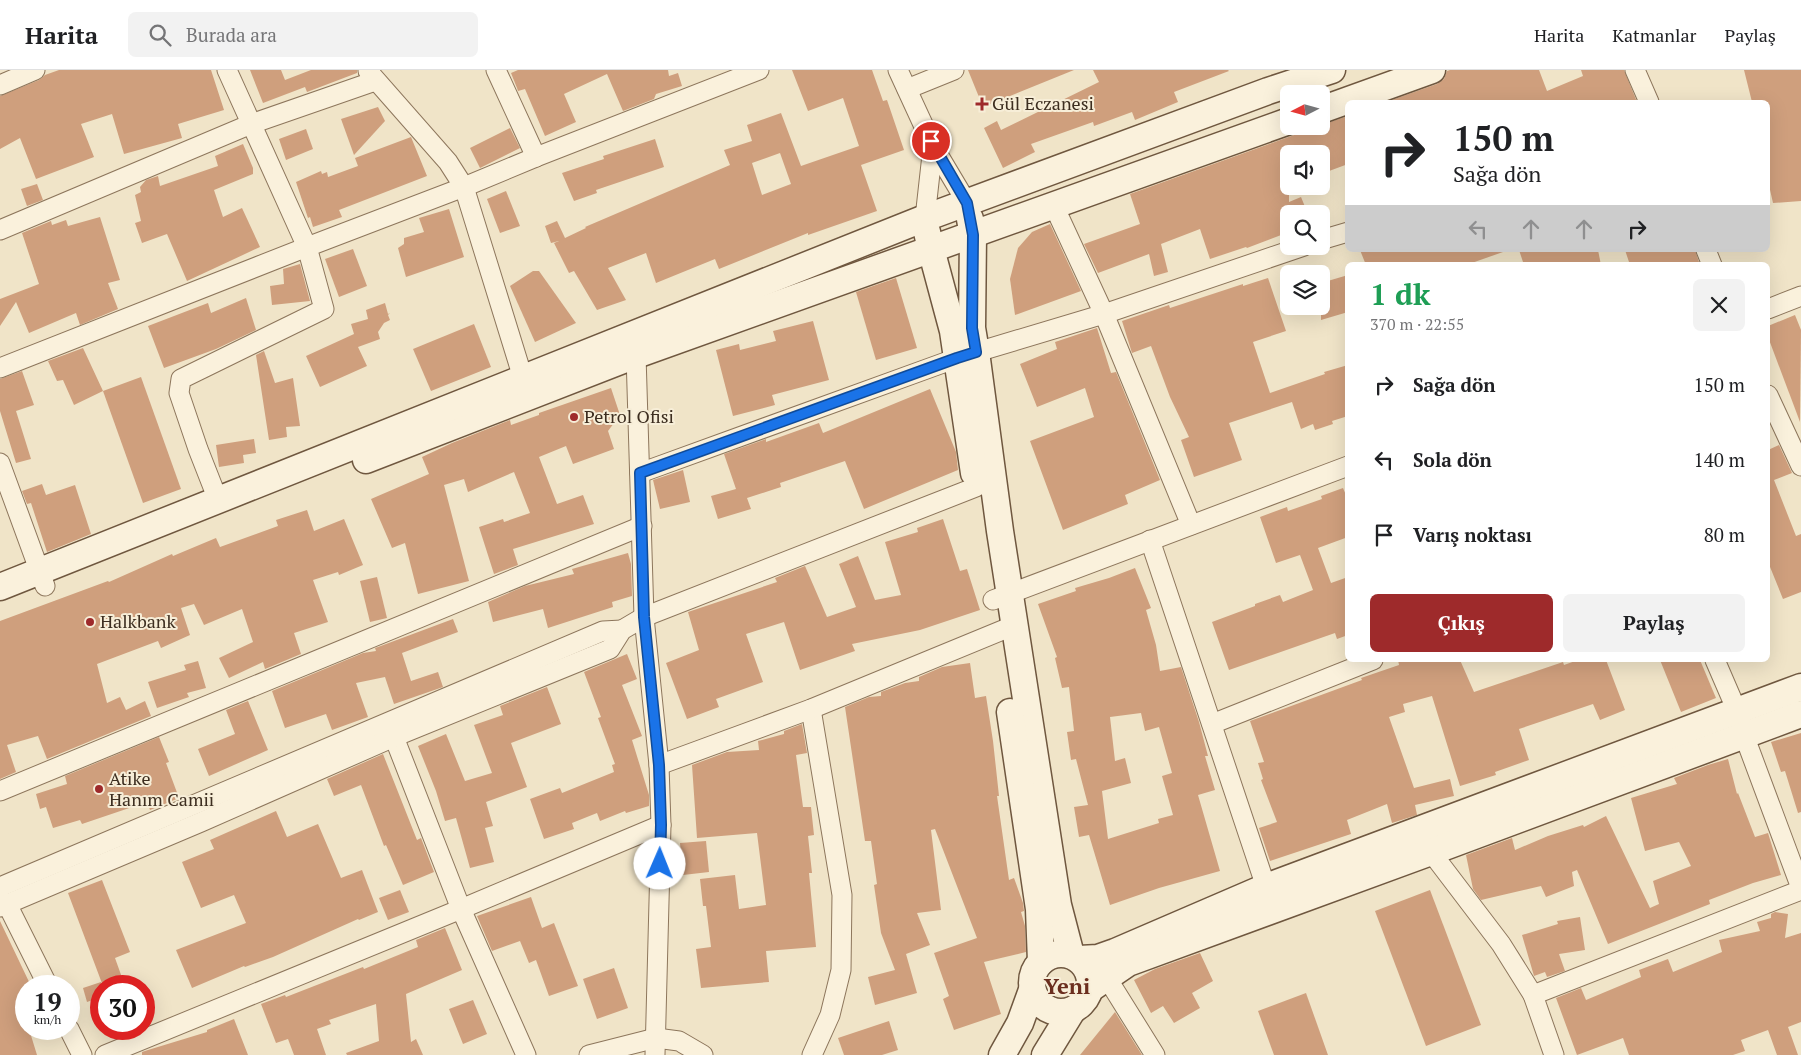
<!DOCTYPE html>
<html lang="tr">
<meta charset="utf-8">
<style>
:root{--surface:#fff;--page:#f2f2f2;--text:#202124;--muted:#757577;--line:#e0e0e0;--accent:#9e2a2b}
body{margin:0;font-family:"PT Serif",serif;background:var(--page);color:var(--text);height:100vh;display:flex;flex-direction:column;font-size:19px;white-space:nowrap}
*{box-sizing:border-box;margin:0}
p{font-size:16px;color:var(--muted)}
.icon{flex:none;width:28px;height:28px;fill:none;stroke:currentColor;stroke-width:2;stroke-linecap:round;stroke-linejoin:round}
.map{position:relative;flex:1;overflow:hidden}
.sheet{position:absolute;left:1345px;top:192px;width:425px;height:400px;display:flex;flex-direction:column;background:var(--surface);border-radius:8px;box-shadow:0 5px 20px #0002}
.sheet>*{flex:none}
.banner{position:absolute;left:1345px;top:30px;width:425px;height:152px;border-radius:8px;box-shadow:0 5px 20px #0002;background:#fff;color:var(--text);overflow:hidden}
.needle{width:32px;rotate:264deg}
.fabs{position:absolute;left:1280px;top:15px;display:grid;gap:10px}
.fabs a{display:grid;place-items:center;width:50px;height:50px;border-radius:8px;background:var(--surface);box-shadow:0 5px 20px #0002;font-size:25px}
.speed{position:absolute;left:15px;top:905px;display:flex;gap:10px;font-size:25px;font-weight:700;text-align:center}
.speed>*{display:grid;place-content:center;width:65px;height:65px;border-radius:50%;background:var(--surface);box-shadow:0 5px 20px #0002;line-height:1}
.speed small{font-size:12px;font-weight:400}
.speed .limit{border:8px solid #d22;background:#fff;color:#111}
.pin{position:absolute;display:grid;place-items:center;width:42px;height:42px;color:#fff;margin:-21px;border:2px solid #fff;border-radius:50%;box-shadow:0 1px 5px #0007}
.me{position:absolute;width:55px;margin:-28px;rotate:1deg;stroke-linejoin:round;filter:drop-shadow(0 0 4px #0008)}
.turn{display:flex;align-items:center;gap:18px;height:105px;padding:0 25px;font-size:22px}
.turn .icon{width:65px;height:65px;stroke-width:2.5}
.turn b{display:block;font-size:35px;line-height:42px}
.lanes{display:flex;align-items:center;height:48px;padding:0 25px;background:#0003;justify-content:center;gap:25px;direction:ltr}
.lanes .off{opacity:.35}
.round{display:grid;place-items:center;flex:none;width:52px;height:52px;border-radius:8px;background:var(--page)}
.overview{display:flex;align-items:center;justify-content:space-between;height:85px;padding:0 25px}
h1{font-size:30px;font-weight:700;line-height:38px;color:#1e9e55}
.button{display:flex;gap:10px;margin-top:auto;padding:10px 25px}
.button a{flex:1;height:58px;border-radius:8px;background:var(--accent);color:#fff;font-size:20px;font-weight:700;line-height:58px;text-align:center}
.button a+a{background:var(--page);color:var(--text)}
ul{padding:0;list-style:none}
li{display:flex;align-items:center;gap:15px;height:75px;padding:0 25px}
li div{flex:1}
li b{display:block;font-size:19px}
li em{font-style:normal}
header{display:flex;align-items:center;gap:30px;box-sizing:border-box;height:70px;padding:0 25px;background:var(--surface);border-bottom:1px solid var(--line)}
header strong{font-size:24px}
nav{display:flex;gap:28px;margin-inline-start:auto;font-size:18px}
.search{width:350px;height:45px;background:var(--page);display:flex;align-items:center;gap:12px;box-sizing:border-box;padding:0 18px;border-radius:8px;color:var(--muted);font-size:19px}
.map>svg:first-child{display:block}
</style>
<header>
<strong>Harita</strong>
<div class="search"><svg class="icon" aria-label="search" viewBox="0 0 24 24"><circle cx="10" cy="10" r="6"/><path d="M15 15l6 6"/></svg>Burada ara</div>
<nav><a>Harita</a><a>Katmanlar</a><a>Paylaş</a></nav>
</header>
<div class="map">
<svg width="1801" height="985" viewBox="0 0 1801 985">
<rect width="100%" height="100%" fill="#f0e4c8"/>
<g fill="#cf9f7d" fill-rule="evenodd">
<path d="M59,0H211L224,40L178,54L182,68L124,84L112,44L81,54L94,87L36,109L20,68L0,79V26L39,10L45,5Z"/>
<path d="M250,0H281L285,10L311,0H357V3L307,22L305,17L263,33Z"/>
<path d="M518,0H668L669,6L678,3L682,16L656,24L654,29L623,41L607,4L564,24L576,52L545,66L525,19L518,21L517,18L511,3Z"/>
<path d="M792,0H872L883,31L887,30L904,80L861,95L877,141L808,165V163L719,199L715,189L656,213L646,183L608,198L626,230L597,240L574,201L569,203L554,173L559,171L551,173L545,156L557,151L565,168L586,158L585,157L730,95L724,80L752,71L747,55L781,43L801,96L859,76L843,28L808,41ZM780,83L791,114L762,125L752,93Z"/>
<path d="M968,0H1074L983,37Z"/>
<path d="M1093,0H1228L1229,1L1174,22L1178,32L1135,50L1132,42L1094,56L1093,52L1031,74L1035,82L1003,98L984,58L997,51L1001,60L1099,12Z"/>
<path d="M1450,0H1539L1547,21L1583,6L1581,0H1624L1637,32H1386L1437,14L1444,9L1447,1Z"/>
<path d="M1744,0H1801V131L1773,133L1768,111V32H1752Z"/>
<path d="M378,37L385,51L354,85L341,49Z"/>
<path d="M1348,46V94L1321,104V84H1289V132L1301,127L1308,144H1289V162L1247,178L1246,177L1210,189L1200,159L1161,174L1168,202L1154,206L1149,184L1098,203L1084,174L1140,154L1130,124L1294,65L1300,61L1303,56H1321V55Z"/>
<path d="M510,58L520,78L480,98L470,78Z"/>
<path d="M306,59L313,79L286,90L279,69Z"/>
<path d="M411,67L427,106L339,140L342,147L313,157L310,147L308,148L296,112L321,101L322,104L327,102L328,107L358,96L355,88Z"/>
<path d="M655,69L664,97L596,120L597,123L574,131L562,103L604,89L603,86Z"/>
<path d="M243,74L253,98V104L214,120L223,147L242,138L260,177L187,211L167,164L142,173L135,153L141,151L135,125L141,122L140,117L146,110L158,106L160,116L218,96L215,86Z"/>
<path d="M37,114L43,130L27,136L21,119Z"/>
<path d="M506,121L520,156L500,163L487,129Z"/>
<path d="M449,139L464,187L406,207L398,178L404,174V168L424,162L419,148Z"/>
<path d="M100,147L120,210L108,213L118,239L80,255L76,243L29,263L16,232L0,256V229L39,214L22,163L51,151L52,155L66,150L68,156Z"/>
<path d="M1050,154L1081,221L1015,245L1010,209L1018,178L1032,162Z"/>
<path d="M353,179L367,216L339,227L325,189Z"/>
<path d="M1360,180H1502L1503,182L1466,195H1366Z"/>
<path d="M1519,180H1598L1601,195H1524Z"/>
<path d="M1625,180H1695L1700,195H1630Z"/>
<path d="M300,194L310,231L272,235L270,216L284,214L283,199Z"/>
<path d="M533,201H539L576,253L535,272L510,216Z"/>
<path d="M1348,205V242L1321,250V213Z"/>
<path d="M896,208L917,278L876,290L856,222Z"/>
<path d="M1268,208L1286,261L1253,272L1270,323L1325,304L1324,302L1348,295V346L1332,351L1333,354L1315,360L1313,354L1301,359L1292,332L1229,353L1242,390L1194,407L1181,370L1189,367L1170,327L1151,276L1132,283L1122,251L1169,235L1170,238L1243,214V216Z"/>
<path d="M246,228L256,260L216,279L164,298L148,256L208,233L211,243Z"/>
<path d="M385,233L388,244L390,243L388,245L390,250L384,253L378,262L380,269L358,277L367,296L320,317L306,286L354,264L351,254L368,249L366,240Z"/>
<path d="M1795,245L1801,260L1800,352L1768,267V256Z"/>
<path d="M813,251L829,310L772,325L775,335L733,346L716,280L739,274L740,280L776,271L773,261Z"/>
<path d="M474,254L491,297L431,321L413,279Z"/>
<path d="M1097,258L1111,303L1116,302L1160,410L1125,425L1128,434L1063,460L1030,371L1094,347L1085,318L1037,337L1020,294L1057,279L1055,272Z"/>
<path d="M83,278L103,321L74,335L63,310L57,311L48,291Z"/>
<path d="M264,281L275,313L293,308L300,356L286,357L287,367L269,370L256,285Z"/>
<path d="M22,301L34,335L16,341L31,389L16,393L0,341V309Z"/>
<path d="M141,307L181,419L143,433L103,321Z"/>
<path d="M611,318L620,345L608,361L614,379L573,394L566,376L539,387L557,434L583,425L594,454L513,479L518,495L494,504L479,457L503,449L504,452L530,443L514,402L468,422L464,409L444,415L469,511L418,524L405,473L392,478L371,429L429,404L422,387L452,373L510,350L511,355L539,345V343Z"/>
<path d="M930,319L956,382L958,400L864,439L845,391L780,413L781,417L747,428L751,439L718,449L711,426L736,419L724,384L766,369V372L819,353L823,363Z"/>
<path d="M254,369L256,383L243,385L244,393L219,397L216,375Z"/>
<path d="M1779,375L1792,403L1774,410L1796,466L1801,464V522L1783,529L1768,492V380Z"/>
<path d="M683,400L690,432L660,439L653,410Z"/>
<path d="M42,414L46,425L75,415L91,464L47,482L31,433L27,434L22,421Z"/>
<path d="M1343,418L1348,430V467L1318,478L1331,513L1348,507V565L1337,569L1335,563L1229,600L1212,552L1255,536V534L1280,525L1283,532L1313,520L1300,485L1276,493L1260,447L1287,437L1288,441L1322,429L1321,426Z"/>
<path d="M307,440L314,461L344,449L363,495L339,505L338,502L313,510L328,552L294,563L301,584L265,599L263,592L229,608L219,588L253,572L242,539L204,555L194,534L181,538L190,565L161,578L158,571L97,594L107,633L120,627L126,640L145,631L151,646L47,689L38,666L7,675L16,702L0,709V551L108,511L109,512L172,484L173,486L216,468L220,477L278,456L276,450Z"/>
<path d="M943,449L960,501L967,499L980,540L920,560L852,574L855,581L800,600L784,552L746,564L763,612L716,629L719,637L687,649L666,593L699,580L688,542L777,512L775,508L805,496L827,547L856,537L839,494L858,486L875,530L901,525L885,472L918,462L917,458Z"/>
<path d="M628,483L631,494L632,526L612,532L613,537L548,558L543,539L493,552L488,532L525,516L574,504L572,499Z"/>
<path d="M1135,498L1151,538L1146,540L1156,575L1160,601L1181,597L1199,652L1208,686H1205L1215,720L1198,725L1220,801L1159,818L1110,835L1089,765L1079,767L1074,737L1088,735L1076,689L1071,690L1067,662L1074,661L1069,617L1062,618L1055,588L1057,587L1038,534L1076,521L1075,518L1109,508ZM1141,643L1145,661L1159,657L1172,703L1162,706L1173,745L1158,749L1159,753L1108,769L1102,721L1131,713L1125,688L1115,691L1110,647Z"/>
<path d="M377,507L387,548L370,552L360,511Z"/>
<path d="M453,549L458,562L402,583L411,611L438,602L443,617L394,634L385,607L356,613L368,647L332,660L326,644L285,658L272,621L363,583L376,581L375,578L378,577Z"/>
<path d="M627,584L637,609L622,615L642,666L632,670L649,725V736L626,743L625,741L600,751L597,743L572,753L574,759L544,769L530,729L560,718L562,723L614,702L612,695L615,694L598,648L601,647L584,602Z"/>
<path d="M1398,590H1460L1474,622L1563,592L1564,595L1578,590H1606L1625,640L1600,650L1593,634L1519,659L1529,690L1495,702L1496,705L1460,716L1432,626L1403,634L1405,642L1389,647L1414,718L1450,709L1454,726L1415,735L1417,745L1392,753L1387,734L1347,750L1351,764L1270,791L1259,758L1277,752L1261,710L1263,709L1258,693L1264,692L1250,651L1362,610L1361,608L1399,595Z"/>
<path d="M1660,590H1700L1716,628L1681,642Z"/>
<path d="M198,591L206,618L187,623L189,627L157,638L148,612L186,600L184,595Z"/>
<path d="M970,593L975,628L986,626L993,671L999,726H997L1009,810L1014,808L1023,833L1024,841L1021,842L1025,856L1026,882L984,892L1001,944L954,960L943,929L949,926L934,883L977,868L935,759L931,760L941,840L917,843L930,875L906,884L917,923L875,935L868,907L895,900L881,863L874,815L877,814L871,771H865L845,637L869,627L881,626V622L905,613L919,611V607L942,597Z"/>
<path d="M547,617L561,654L511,673L527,717L486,732L493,756L485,758L494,792L470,798L456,748L445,751L436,721L418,676L446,664L465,711L492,703L474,655L503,645L500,636Z"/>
<path d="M248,631L268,680L209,706L198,679L235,664L226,640Z"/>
<path d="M802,654L807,683L796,685L803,737H811L814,765L808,766L812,803H809L816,877L766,881L769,912L701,918L696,879L711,877L706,836H703L700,809L735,805L739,839L766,835L757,763L697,768L692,695L727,682L759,680L758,671L784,664V661Z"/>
<path d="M1801,663V742L1798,743L1785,701L1781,702L1771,672Z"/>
<path d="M159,667L169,692L166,693L179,728L150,740L147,732L82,754L80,750L53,758L46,737L40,739L36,724L67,714L65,706Z"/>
<path d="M383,684L417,770L421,768L434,802L403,815L386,775L384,776L361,715L334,726L327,709Z"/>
<path d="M1728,689L1737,724L1738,723L1755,767L1768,763L1781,805L1753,813L1709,830L1710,834L1608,874L1577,800L1572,802L1574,816L1546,827L1541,816L1481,830L1473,819L1466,785L1512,768L1515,780L1548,766L1583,755L1584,757L1606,746L1650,838L1659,834L1653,811L1691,796L1679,772L1645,781L1631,728L1677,714L1674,708L1708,695Z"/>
<path d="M276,741L287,767L318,754L341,808L362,800L378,842L359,850L358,849L273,887L245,897L244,896L192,918L176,880L246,853L234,825L201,838L182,792L214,779L210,770Z"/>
<path d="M706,771L709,802L683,805L680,773Z"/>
<path d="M102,810L130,882L115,888L125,916H103L68,823Z"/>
<path d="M400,820L409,842L388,850L379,828Z"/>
<path d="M1430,820L1481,955L1426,976L1375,841Z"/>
<path d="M531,827L542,858L554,853L578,916L549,926L536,890L529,893L520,871L492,881L477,846Z"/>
<path d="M1775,842L1788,844L1785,868L1801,863V952L1788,957L1798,985H1777L1768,960L1741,970L1745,981L1733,985H1629L1623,968L1577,985L1556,928L1581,918L1586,930L1641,907L1639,900L1668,889L1673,902L1722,882L1719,870L1760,861L1757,852L1771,848V844Z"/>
<path d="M1580,847L1585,880L1559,884L1565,901L1547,907L1545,902L1534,906L1522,865L1558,854L1557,851Z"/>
<path d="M0,851L31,916H26V959H29L37,985H0Z"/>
<path d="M445,858L462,900L406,924L411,972L416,969L423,985H347L346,983L379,971L376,934L329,950L331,954L317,959L326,985H294L288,969L276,973L261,934L285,925L286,927L363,897L364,899L418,877L416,870Z"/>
<path d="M1200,883L1213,911L1192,923L1200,938L1174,953L1163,936L1151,943L1134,910L1155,899Z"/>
<path d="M614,898L628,938L597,949L583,909Z"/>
<path d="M101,912V927L87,932L83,918Z"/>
<path d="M1306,923L1328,985H1274L1258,941Z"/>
<path d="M473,930L487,964L463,974L449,939Z"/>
<path d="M1115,942L1142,985H1080Z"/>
<path d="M234,949L248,985H142V982L148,980L207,962V960Z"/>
<path d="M889,951L898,980L882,985H844L838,968Z"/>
</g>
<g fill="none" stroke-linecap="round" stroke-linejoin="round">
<defs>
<g id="street">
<path d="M496,0L536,87"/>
<path d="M898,0L933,76L967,133"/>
<path d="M1635,0L1649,32"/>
<path d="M368,1L448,92L464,117L523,308"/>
<path d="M0,15L35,0"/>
<path d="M907,19L954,0"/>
<path d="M1054,136L1104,244L1191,455"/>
<path d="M925,148L933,76"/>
<path d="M0,160L251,54L375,11"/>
<path d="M1321,170L1348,162"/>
<path d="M1706,180L1712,195"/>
<path d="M1768,239L1801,226"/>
<path d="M636,285L644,547L659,695L661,755L655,985"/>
<path d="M0,298L307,177L464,117L536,87L759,0"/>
<path d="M1768,325L1801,396"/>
<path d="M0,393L45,516"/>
<path d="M640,403L957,288L1104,244L1304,176"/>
<path d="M218,430L198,379L179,323L181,309L324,239L307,177L227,0"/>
<path d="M1150,470L1266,817"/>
<path d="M993,530L1348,396"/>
<path d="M1715,590L1737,641L1744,665L1801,818"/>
<path d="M811,639L842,825L841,900L830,945L812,985"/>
<path d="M1212,654L1373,590"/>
<path d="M394,667L461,839L526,985"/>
<path d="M659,695L811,639L1015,555"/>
<path d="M0,721L642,456"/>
<path d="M1431,782L1501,874L1533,925L1554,985"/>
<path d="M0,817L603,561L622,560"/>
<path d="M0,832L7,834L48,916"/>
<path d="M0,837L201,752L394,667L610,579L622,560L644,547L976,417"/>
<path d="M1107,908L1155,985"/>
<path d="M1533,925L1801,820"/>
<path d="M69,959L82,985"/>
<path d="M105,985L461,839L661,755"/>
<path d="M589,985L656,968L679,971L703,985"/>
</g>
<g id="secondary">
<path d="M1321,40L1432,0"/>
<path d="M970,149L973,165L972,258L976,282L1000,461L1058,835L1071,885"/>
<path d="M927,162L931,179L953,261L974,403"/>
<path d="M366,390L636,285L1289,51"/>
<path d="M0,517L925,148L1268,21L1332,0"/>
<path d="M1010,642L1039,839L1041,892"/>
<circle cx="1061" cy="913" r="29"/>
<path d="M1079,889L1098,888L1115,882L1266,817L1801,617"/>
<path d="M1090,919L1128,893L1431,782L1801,644"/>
<path d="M1002,985L1020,953L1032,920"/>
<path d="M1045,985L1072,941"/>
</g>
</defs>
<use href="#street" stroke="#8d765c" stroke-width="21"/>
<use href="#secondary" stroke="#6f573f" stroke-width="29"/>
<use href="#street" stroke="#faf1dc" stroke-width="19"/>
<use href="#secondary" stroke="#faf1dc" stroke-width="26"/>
</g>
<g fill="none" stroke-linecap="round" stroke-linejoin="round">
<defs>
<path id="route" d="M660,794L661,755L659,695L644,547L640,403L957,288L976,282L972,258L973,165L967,133L931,71"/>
</defs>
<use href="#route" stroke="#114b97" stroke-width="12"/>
<use href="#route" stroke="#1a73e8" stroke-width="9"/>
</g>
<g fill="#9e2a2b" stroke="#f7eed8" stroke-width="2">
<path d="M979.5 26.5h5v5h5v5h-5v5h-5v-5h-5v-5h5z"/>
<circle cx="574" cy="347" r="5"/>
<circle cx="90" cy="552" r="5"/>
<circle cx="99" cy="719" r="5"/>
</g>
<g text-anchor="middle" stroke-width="4" stroke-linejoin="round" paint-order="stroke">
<g font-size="18" fill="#3d2e20" stroke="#f7eed8" text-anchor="start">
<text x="992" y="40">Gül Eczanesi</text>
<text x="584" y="353">Petrol Ofisi</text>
<text x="100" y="558">Halkbank</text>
<text x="109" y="715">Atike<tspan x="109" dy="21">Hanım Camii</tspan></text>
</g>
<g font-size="22" font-weight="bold" fill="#6b2e1e" stroke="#f7eed8">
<text x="1067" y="924">Yeni</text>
</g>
</g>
</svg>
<div class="fabs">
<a><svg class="needle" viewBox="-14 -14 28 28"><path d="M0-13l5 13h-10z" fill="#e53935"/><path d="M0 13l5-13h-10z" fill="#757577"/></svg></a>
<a><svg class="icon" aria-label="sound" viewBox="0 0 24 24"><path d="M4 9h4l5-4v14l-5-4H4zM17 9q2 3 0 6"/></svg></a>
<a><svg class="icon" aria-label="search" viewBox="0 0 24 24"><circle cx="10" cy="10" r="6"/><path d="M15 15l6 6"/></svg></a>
<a><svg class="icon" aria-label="layers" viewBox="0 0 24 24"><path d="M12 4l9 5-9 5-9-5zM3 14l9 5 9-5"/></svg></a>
</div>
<div class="speed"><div>19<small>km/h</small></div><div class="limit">30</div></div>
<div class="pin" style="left:931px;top:71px;background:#d93025"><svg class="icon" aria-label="arrive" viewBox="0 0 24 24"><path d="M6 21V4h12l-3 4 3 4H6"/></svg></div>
<svg class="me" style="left:660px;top:794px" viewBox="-20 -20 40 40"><circle r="19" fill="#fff"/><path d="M0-13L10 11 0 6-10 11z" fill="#1a73e8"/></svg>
<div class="banner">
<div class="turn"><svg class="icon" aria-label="right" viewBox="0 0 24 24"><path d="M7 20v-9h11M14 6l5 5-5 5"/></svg><div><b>150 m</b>Sağa dön</div></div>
<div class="lanes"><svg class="icon off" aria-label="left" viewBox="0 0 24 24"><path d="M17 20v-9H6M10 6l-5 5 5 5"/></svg><svg class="icon off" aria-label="ahead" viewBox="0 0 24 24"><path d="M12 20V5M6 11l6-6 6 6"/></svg><svg class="icon off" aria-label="ahead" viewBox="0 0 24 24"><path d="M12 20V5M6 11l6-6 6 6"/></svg><svg class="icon" aria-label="right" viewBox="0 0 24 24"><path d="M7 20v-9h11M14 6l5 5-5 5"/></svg></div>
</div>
<section class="sheet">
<div class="overview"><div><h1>1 dk</h1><p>370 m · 22:55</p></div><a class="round"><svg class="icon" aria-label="close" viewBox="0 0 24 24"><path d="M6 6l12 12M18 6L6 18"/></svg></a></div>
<ul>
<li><svg class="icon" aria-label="right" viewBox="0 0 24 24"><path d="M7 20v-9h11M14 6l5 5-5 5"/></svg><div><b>Sağa dön</b></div><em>150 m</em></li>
<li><svg class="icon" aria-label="left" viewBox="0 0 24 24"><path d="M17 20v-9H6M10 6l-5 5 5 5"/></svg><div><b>Sola dön</b></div><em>140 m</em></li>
<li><svg class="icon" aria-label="arrive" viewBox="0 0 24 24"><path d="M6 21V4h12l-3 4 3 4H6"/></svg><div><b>Varış noktası</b></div><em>80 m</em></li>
</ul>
<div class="button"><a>Çıkış</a><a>Paylaş</a></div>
</section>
</div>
